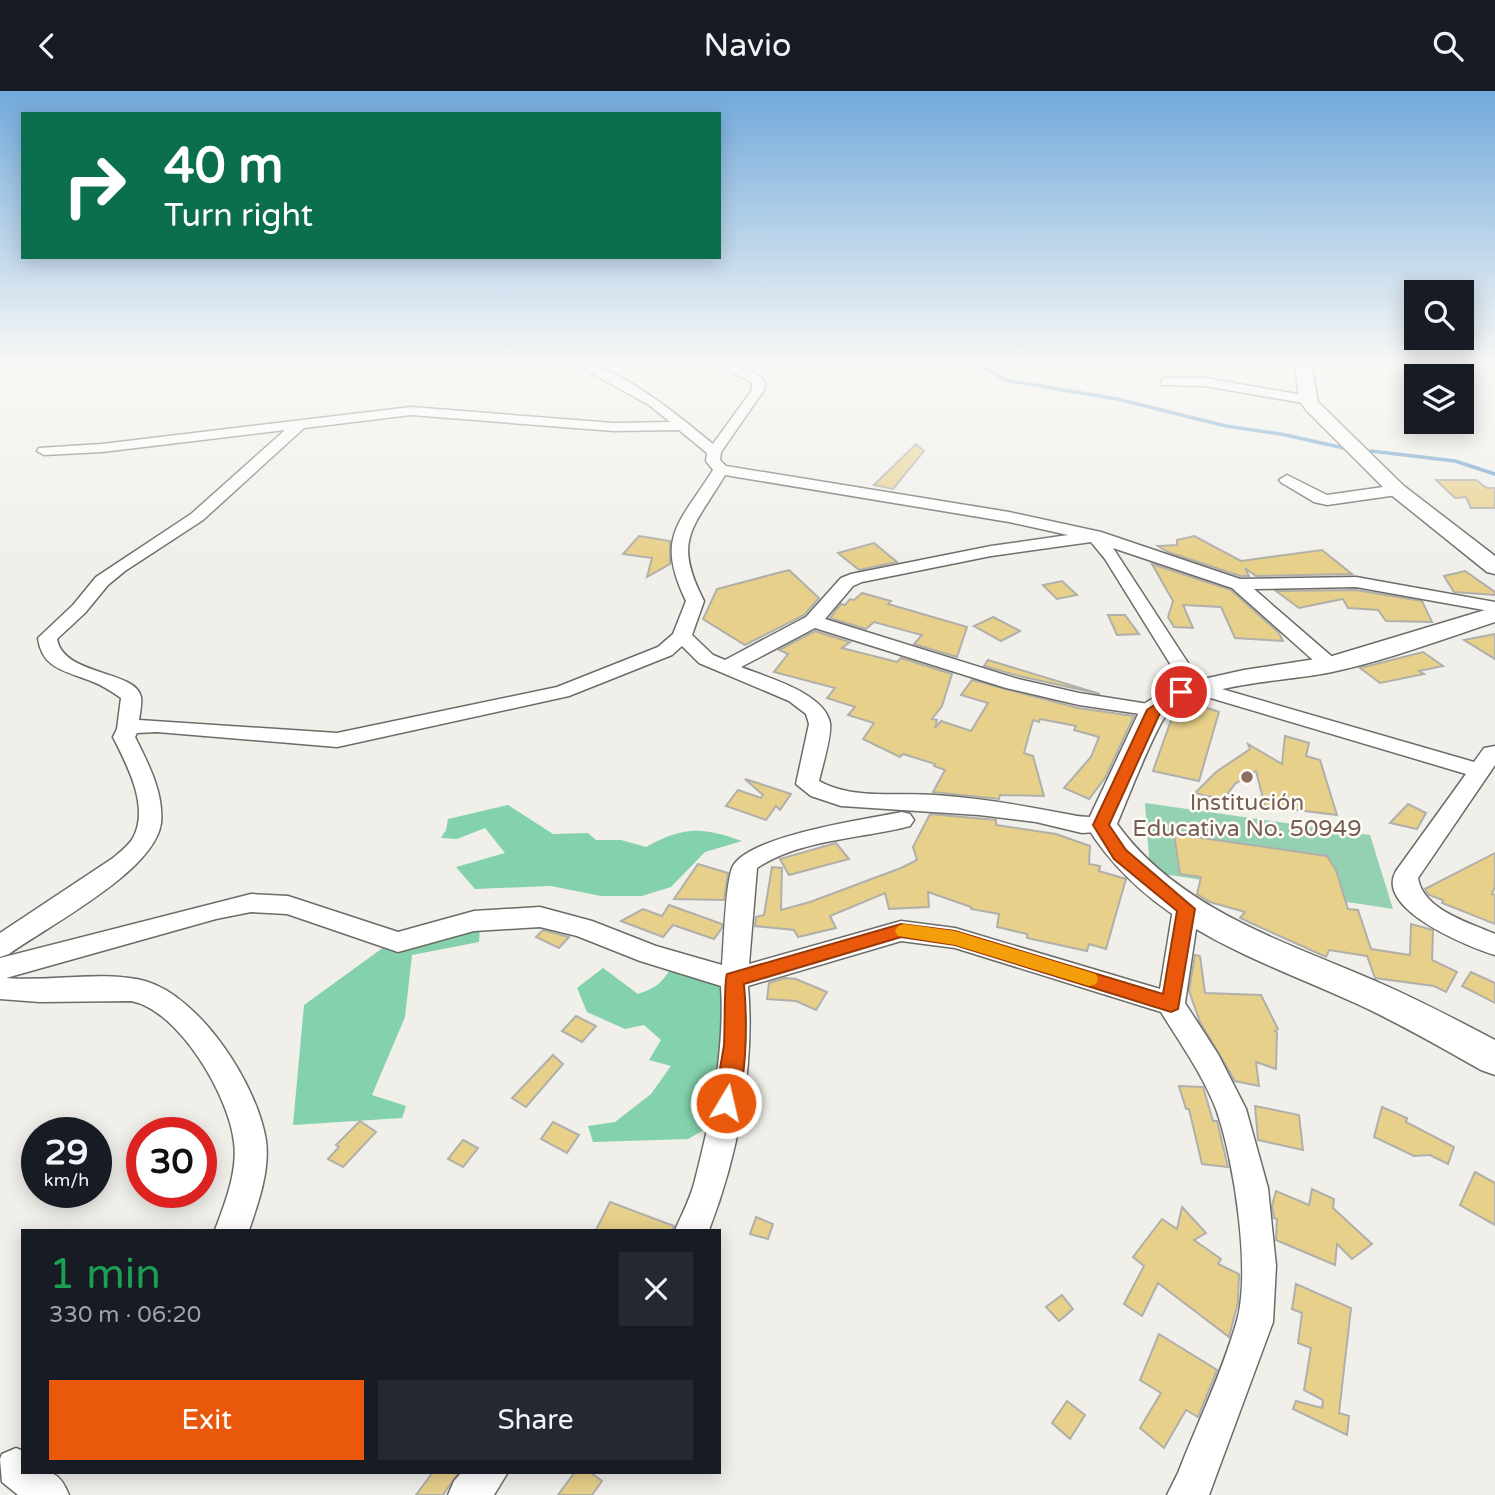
<!DOCTYPE html>
<meta charset="utf-8">
<style>
:root{--surface:#171b24;--page:#242831;--text:#f1f3f6;--muted:#9ea1a6;--accent:#ea580c}
body{margin:0;font-family:"Varela Round",sans-serif;background:var(--page);color:var(--text);height:100vh;display:flex;flex-direction:column;font-size:26px;white-space:nowrap}
*{box-sizing:border-box;margin:0}
p{font-size:23px;color:var(--muted)}
.icon{flex:none;width:38px;height:38px;fill:none;stroke:currentColor;stroke-width:2;stroke-linecap:round;stroke-linejoin:round}
.map{position:relative;flex:1;overflow:hidden}
.sheet{position:absolute;left:21px;top:1138px;width:700px;height:245px;display:flex;flex-direction:column;background:var(--surface);border-radius:0px;box-shadow:0 4px 18px #0003}
.sheet>*{flex:none}
.banner{position:absolute;left:21px;top:21px;width:700px;height:147px;border-radius:0px;box-shadow:0 4px 18px #0003;background:#0b6e4f;color:#fff;overflow:hidden}
.tools{position:absolute;left:1404px;top:189px;display:grid;gap:14px}
.tools a{display:grid;place-items:center;width:70px;height:70px;border-radius:0px;background:var(--surface);box-shadow:0 4px 18px #0003;font-size:35px}
.speed{position:absolute;left:21px;top:1026px;display:flex;gap:14px;font-size:35px;font-weight:700;text-align:center}
.speed>*{display:grid;place-content:center;width:91px;height:91px;border-radius:50%;background:var(--surface);box-shadow:0 4px 18px #0003;line-height:1}
.speed small{font-size:18px;font-weight:400}
.speed .limit{border:10px solid #d22;background:#fff;color:#111}
.pin{position:absolute;display:grid;place-items:center;width:60px;height:60px;color:#fff;margin:-30px;border:4px solid #fff;border-radius:50%;box-shadow:0 2px 7px #0007}
.me{position:absolute;width:77px;margin:-38px;rotate:9deg;stroke-linejoin:round;filter:drop-shadow(0 0 5px #0008)}
.turn{display:flex;align-items:center;gap:24px;height:147px;padding:0 28px;font-size:32px}
.turn .icon{width:91px;height:91px;stroke-width:2.5}
.turn b{display:block;font-size:49px;line-height:60px}
.round{display:grid;place-items:center;flex:none;width:74px;height:74px;border-radius:0px;background:var(--page)}
.overview{display:flex;align-items:center;justify-content:space-between;height:119px;padding:0 28px}
h1{font-size:42px;font-weight:600;line-height:52px;color:#1e9e55}
.primary-button{display:flex;gap:14px;margin-top:auto;padding:14px 28px}
.primary-button a{flex:1;height:80px;border-radius:0px;background:var(--accent);color:#fff;font-size:28px;font-weight:600;line-height:80px;text-align:center}
.primary-button a+a{background:var(--page);color:var(--text)}
header{display:flex;justify-content:space-between;align-items:center;height:91px;padding:0 28px;background:var(--surface);font-size:32px;font-weight:600}
.map>svg:first-child{display:block}
</style>
<header><svg class="icon" aria-label="back" viewBox="0 0 24 24"><path d="M15 5l-7 7 7 7"/></svg>Navio<svg class="icon" aria-label="search" viewBox="0 0 24 24"><circle cx="10" cy="10" r="6"/><path d="M15 15l6 6"/></svg></header>
<div class="map">
<svg width="1495" height="1404" viewBox="0 0 1495 1404">
<rect width="100%" height="100%" fill="#f0efea"/>
<path fill="#94d1b3" d="M1145,712L1370,744L1393,818L1150,781Z"/>
<g fill="#84d1ad">
<path d="M508,714L553,743L588,742L596,749H621L646,756C684,735 702,736 742,750L705,761L671,796L642,805H601L551,795L475,798L456,776L505,762L485,737L457,748L441,747L446,739L448,728Z"/>
<path d="M481,820L479,851L412,864L405,926L372,1004L406,1015L402,1027L293,1034L304,914L402,843Z"/>
<path d="M672,874L717,875L725,908L720,1020L706,1038L688,1048L593,1051L588,1035L615,1031L651,1003L671,975L649,969L661,949L644,934L625,938L587,921L577,897L603,877L638,903C656,897 664,891 672,874Z"/>
</g>
<g fill="none" stroke-linecap="round" stroke-linejoin="round">
<g stroke="#5f99c8" stroke-width="3.5">
<path d="M958,271L985,277L1005,289L1117,308L1226,335L1281,343L1344,357"/>
<path d="M1371,360L1455,370L1495,383"/>
</g>
</g>
<g fill="#e7d08a" stroke="#b1afaa" stroke-width="2">
<path d="M916,353L924,360L893,398L874,394Z"/>
<path d="M1436,389H1476L1487,397H1495V417H1471L1466,406L1455,407Z"/>
<path d="M639,445L670,450V473L647,486L652,467L623,463Z"/>
<path d="M1194,445L1241,470L1322,459L1352,483L1256,485L1245,477L1249,485H1240L1168,461L1158,455L1177,454V449Z"/>
<path d="M874,452L897,471L859,479L838,462Z"/>
<path d="M1152,473L1231,499L1279,542L1283,550L1235,547L1221,516L1183,514L1193,537L1174,536L1168,526L1173,510Z"/>
<path d="M789,479L819,507L804,524L745,554L703,528L717,498Z"/>
<path d="M1465,480L1495,501V504L1454,501L1444,485Z"/>
<path d="M1062,490L1077,504L1057,508L1043,494Z"/>
<path d="M1356,499L1422,510L1432,531L1386,530L1378,519L1348,517L1343,508L1299,517L1276,500Z"/>
<path d="M862,502L891,510L888,513L967,536L957,566L914,553L922,544L874,531L866,538L830,527L841,513L845,514L850,508L854,509Z"/>
<path d="M1108,524H1125L1139,543L1117,544Z"/>
<path d="M993,526L1020,540L1001,550L974,535Z"/>
<path d="M815,540L850,551L842,557L897,571L901,567L952,583L942,615L932,628L937,629L935,637L941,630L971,640L988,612L961,604L972,589L1078,617L1134,625L1105,687L1089,708L1064,697L1091,666L1099,646L1074,639L1076,635L1040,628L1039,631L1033,629L1024,662L1033,665L1044,705L1000,704L999,708L933,701L945,679L934,675L935,673L903,663L900,666L863,648L874,632L848,624L855,616L827,607L835,597L774,581L788,563L779,559Z"/>
<path d="M1495,543V568L1464,549Z"/>
<path d="M1423,561L1443,575L1419,580L1424,583L1380,592L1360,577Z"/>
<path d="M988,569L1100,603L1019,585L984,575Z"/>
<path d="M1190,611L1219,621L1199,690L1153,680L1174,621Z"/>
<path d="M1285,645L1309,652L1306,665L1320,669L1337,724L1265,715L1256,680L1235,693L1223,709L1195,702L1216,681L1250,658L1248,653L1282,673Z"/>
<path d="M745,688L770,696L791,703L780,719L776,715L766,729L726,715L738,699L761,707L763,704Z"/>
<path d="M1408,713L1426,722L1417,738L1390,732Z"/>
<path d="M930,723L996,729V734L1056,743L1090,755L1089,773L1100,775L1099,780L1126,788L1106,858L1089,853L1087,860L1027,847V843L997,836L999,823L971,818V816L928,801L929,816L889,818L885,802L830,825L836,837L798,846L794,839L755,835L756,826L764,824L772,776L782,777L781,819L810,811L901,777L917,769L913,756Z"/>
<path d="M1174,743L1327,765L1336,779L1348,818L1358,819L1371,858L1410,864L1411,833L1433,839L1432,869L1457,881L1446,901L1434,895L1375,887L1367,865L1329,859L1326,866L1251,832L1240,827L1245,821L1210,811L1197,803L1201,786L1180,783Z"/>
<path d="M836,752L849,768L789,784L780,768Z"/>
<path d="M1495,762V795L1492,803L1495,804V833L1442,812L1443,809L1429,804L1425,798Z"/>
<path d="M698,773L728,782L724,809L674,808Z"/>
<path d="M669,814L722,833V837L714,848L673,834L663,846L621,830L643,818L662,825Z"/>
<path d="M543,839L569,846L559,857L536,846Z"/>
<path d="M1195,864L1200,865L1205,902L1261,904L1278,938L1275,940L1277,941L1276,978L1256,971L1259,995L1235,990L1200,931L1189,900Z"/>
<path d="M1471,881L1495,892V912L1462,895Z"/>
<path d="M785,887L796,888L827,901L816,919L796,910L767,908L769,892Z"/>
<path d="M576,925L596,935L582,951L562,940Z"/>
<path d="M553,964L563,973L526,1016L512,1007Z"/>
<path d="M1179,995L1203,996L1213,1030H1217L1228,1076L1202,1073L1189,1018H1186Z"/>
<path d="M1255,1015L1299,1024L1303,1059L1258,1049Z"/>
<path d="M1382,1016L1407,1027L1406,1031L1454,1056L1448,1073L1430,1064L1414,1065L1374,1046Z"/>
<path d="M360,1030L376,1041L343,1076L328,1068L339,1056L336,1054Z"/>
<path d="M553,1031L579,1044L567,1062L541,1048Z"/>
<path d="M463,1049L478,1057L463,1076L448,1068Z"/>
<path d="M1475,1081L1495,1092V1134L1460,1114Z"/>
<path d="M1312,1098L1334,1108L1333,1117L1372,1153L1352,1168L1337,1153L1335,1174L1276,1149L1277,1128L1274,1127L1272,1115L1276,1100L1309,1114Z"/>
<path d="M610,1111L674,1135L672,1139H596Z"/>
<path d="M1182,1116L1206,1142L1194,1149L1221,1168L1218,1173L1239,1183L1238,1211L1229,1246L1158,1192L1142,1225L1124,1213L1144,1175L1133,1166L1162,1128L1177,1138Z"/>
<path d="M756,1126L773,1133L768,1148L750,1143Z"/>
<path d="M1296,1193L1351,1217L1339,1322L1349,1325L1347,1344L1293,1318L1296,1310L1322,1317L1323,1309L1304,1299L1311,1257L1298,1252L1302,1222L1292,1218Z"/>
<path d="M1062,1204L1073,1218L1059,1230L1046,1216Z"/>
<path d="M1159,1243L1217,1279L1198,1326L1186,1319L1164,1357L1140,1337L1161,1302L1140,1289Z"/>
<path d="M1067,1310L1085,1324L1070,1348L1052,1332Z"/>
<path d="M433,1381H459L443,1404H416Z"/>
<path d="M575,1381H590L602,1390L592,1404H558Z"/>
</g>
<g fill="none" stroke-linecap="round" stroke-linejoin="round">
<defs>
<g id="minor">
<path d="M571,271C615,271 679,325 713,353L752,299V292L715,271C735,271 752,276 765,291L764,299L721,361L720,369L726,375L1009,421L1101,441L1240,488L1356,486L1495,511V521L1356,496L1254,498L1337,570L1340,574L1330,580L1323,578L1232,497L1113,457L1201,592L1474,671L1484,657L1495,655V674L1418,787C1423,819 1468,831 1495,843V864C1469,856 1374,818 1396,780L1466,683L1187,600L1105,468L1091,451L991,465L862,491L853,495L825,528L1018,588L1079,602L1161,615L1164,619L1161,623L1154,625L1079,614L1006,597L815,537L741,576C766,586 825,602 830,632C832,645 822,676 819,690C853,709 897,701 935,704C981,707 1026,715 1072,724C1085,727 1097,725 1109,728L1113,734L1109,740L1082,742L1036,731L979,724L841,715L811,705L796,693L809,633L806,623L789,610L699,572L682,555L672,564L569,605L337,656L157,641L137,642L135,646C148,672 164,702 161,732C155,780 48,835 9,863L0,866V842L113,767C120,761 128,755 133,747C150,716 127,674 113,646L117,638L121,607C111,600 102,594 91,590C66,580 42,578 38,547L73,514L96,486L191,423L285,339L102,361L44,364L37,360L39,357L102,353L411,316L614,332L670,331L649,314ZM411,324L614,340L679,339L707,362L706,370L713,379C679,433 655,446 686,510L673,543L658,556L557,596L337,642L139,629C140,622 142,612 141,606C136,579 63,585 57,548L85,522L108,494L125,480L203,429L304,337ZM725,384L1009,431L1068,444L991,455L851,483L841,487L806,526L725,569L713,564L692,544L704,510C672,448 693,438 725,384Z"/>
<path d="M1167,287H1205L1308,305L1315,309L1308,313L1205,295L1162,294V288Z"/>
<path d="M1287,384L1327,404L1397,394L1405,399L1397,404L1327,414L1314,411L1282,392L1279,389Z"/>
<path d="M902,721L910,723L914,729L910,735C861,748 800,748 757,777L749,873L901,830L955,837L1160,898L1173,818L1177,811L1186,809L1195,811L1199,818L1185,912L1218,963L1246,1018L1268,1097L1276,1175L1273,1231L1209,1404H1167L1178,1382C1197,1333 1221,1284 1236,1233C1252,1183 1234,1068 1216,1018C1203,984 1180,952 1161,921L955,857L901,850L748,895C755,976 738,1064 709,1139H675C682,1123 691,1106 695,1089C711,1027 725,959 721,895L640,870L577,845L540,836L474,840L398,861L287,823L251,821L216,828L6,887C50,891 104,879 145,890C201,906 258,995 266,1050C270,1079 258,1113 249,1139H215C225,1112 238,1080 234,1051C229,1005 179,919 131,910L40,911L0,908V867L251,803L288,805L398,841L474,820L540,816L592,830L656,855L722,874C724,851 725,796 732,777C745,745 867,728 902,721Z"/>
<path d="M16,1357L23,1360V1381C49,1381 58,1377 69,1404H18L2,1391L0,1368L2,1363Z"/>
<path d="M462,1381H508L494,1404H448L454,1390Z"/>
</g>
<g id="major">
<path d="M1295,271H1311L1318,311L1404,395L1495,465V483L1487,481L1390,403L1306,319L1299,309Z"/>
<path d="M1495,516V531C1441,549 1387,569 1332,581C1286,591 1202,591 1168,622C1157,632 1125,714 1117,733C1179,819 1286,851 1380,892C1419,909 1457,929 1495,949V984L1481,979C1440,956 1399,932 1355,912C1253,866 1147,834 1086,734L1140,619L1144,613L1172,595L1244,579L1329,566Z"/>
</g>
</defs>
<use href="#minor" stroke="#6c6b66" stroke-width="3"/>
<use href="#major" stroke="#6c6b66" stroke-width="3"/>
<use href="#minor" fill="#fff" fill-rule="evenodd"/>
<use href="#major" fill="#fff" fill-rule="evenodd"/>
</g>
<linearGradient id="sky" x2="0" y2="1"><stop stop-color="#71a9db"/><stop offset="0.58" stop-color="#f8f8f6"/><stop offset="1" stop-color="#f8f8f6" stop-opacity="0"/></linearGradient>
<rect width="1495" height="468" fill="url(#sky)"/>
<path fill="#ea580c" stroke="#983908" stroke-width="2" d="M1181,596L1188,601L1160,622L1109,734L1126,759L1195,818L1178,918L1171,921L955,854L901,846L744,893C747,926 748,988 734,1018L726,1021L719,1018C713,1007 722,969 724,954C725,941 724,889 727,883L901,833L955,840L1163,903L1177,820L1114,768L1093,734L1147,619Z"/>
<path fill="#f59e0b" d="M904,833L955,840L1096,883L1098,888L1096,893L1089,895L955,854L898,845L895,840L898,835Z"/>
<circle fill="#8d6e63" stroke="#fefcf7" stroke-width="2.5" cx="1247" cy="686" r="7"/>
<g text-anchor="middle" stroke-width="5" stroke-linejoin="round" paint-order="stroke">
<g font-size="23" fill="#785e54" stroke="#fefcf7">
<text x="1247" y="719">Institución<tspan x="1247" dy="26">Educativa No. 50949</tspan></text>
</g>
</g>
</svg>
<div class="tools">
<a><svg class="icon" aria-label="search" viewBox="0 0 24 24"><circle cx="10" cy="10" r="6"/><path d="M15 15l6 6"/></svg></a>
<a><svg class="icon" aria-label="layers" viewBox="0 0 24 24"><path d="M12 4l9 5-9 5-9-5zM3 14l9 5 9-5"/></svg></a>
</div>
<div class="speed"><div>29<small>km/h</small></div><div class="limit">30</div></div>
<div class="pin" style="left:1181px;top:601px;background:#d93025"><svg class="icon" aria-label="arrive" viewBox="0 0 24 24"><path d="M6 21V4h12l-3 4 3 4H6"/></svg></div>
<svg class="me" style="left:726px;top:1012px" viewBox="-20 -20 40 40"><circle r="17" fill="#ea580c" stroke="#fff" stroke-width="3"/><path d="M0-11L8 9 0 5-8 9z" fill="#fff"/></svg>
<div class="banner">
<div class="turn"><svg class="icon" aria-label="right" viewBox="0 0 24 24"><path d="M7 20v-9h11M14 6l5 5-5 5"/></svg><div><b>40 m</b>Turn right</div></div>
</div>
<section class="sheet">
<div class="overview"><div><h1>1 min</h1><p>330 m · 06:20</p></div><a class="round"><svg class="icon" aria-label="close" viewBox="0 0 24 24"><path d="M6 6l12 12M18 6L6 18"/></svg></a></div>
<div class="primary-button"><a>Exit</a><a>Share</a></div>
</section>
</div>
